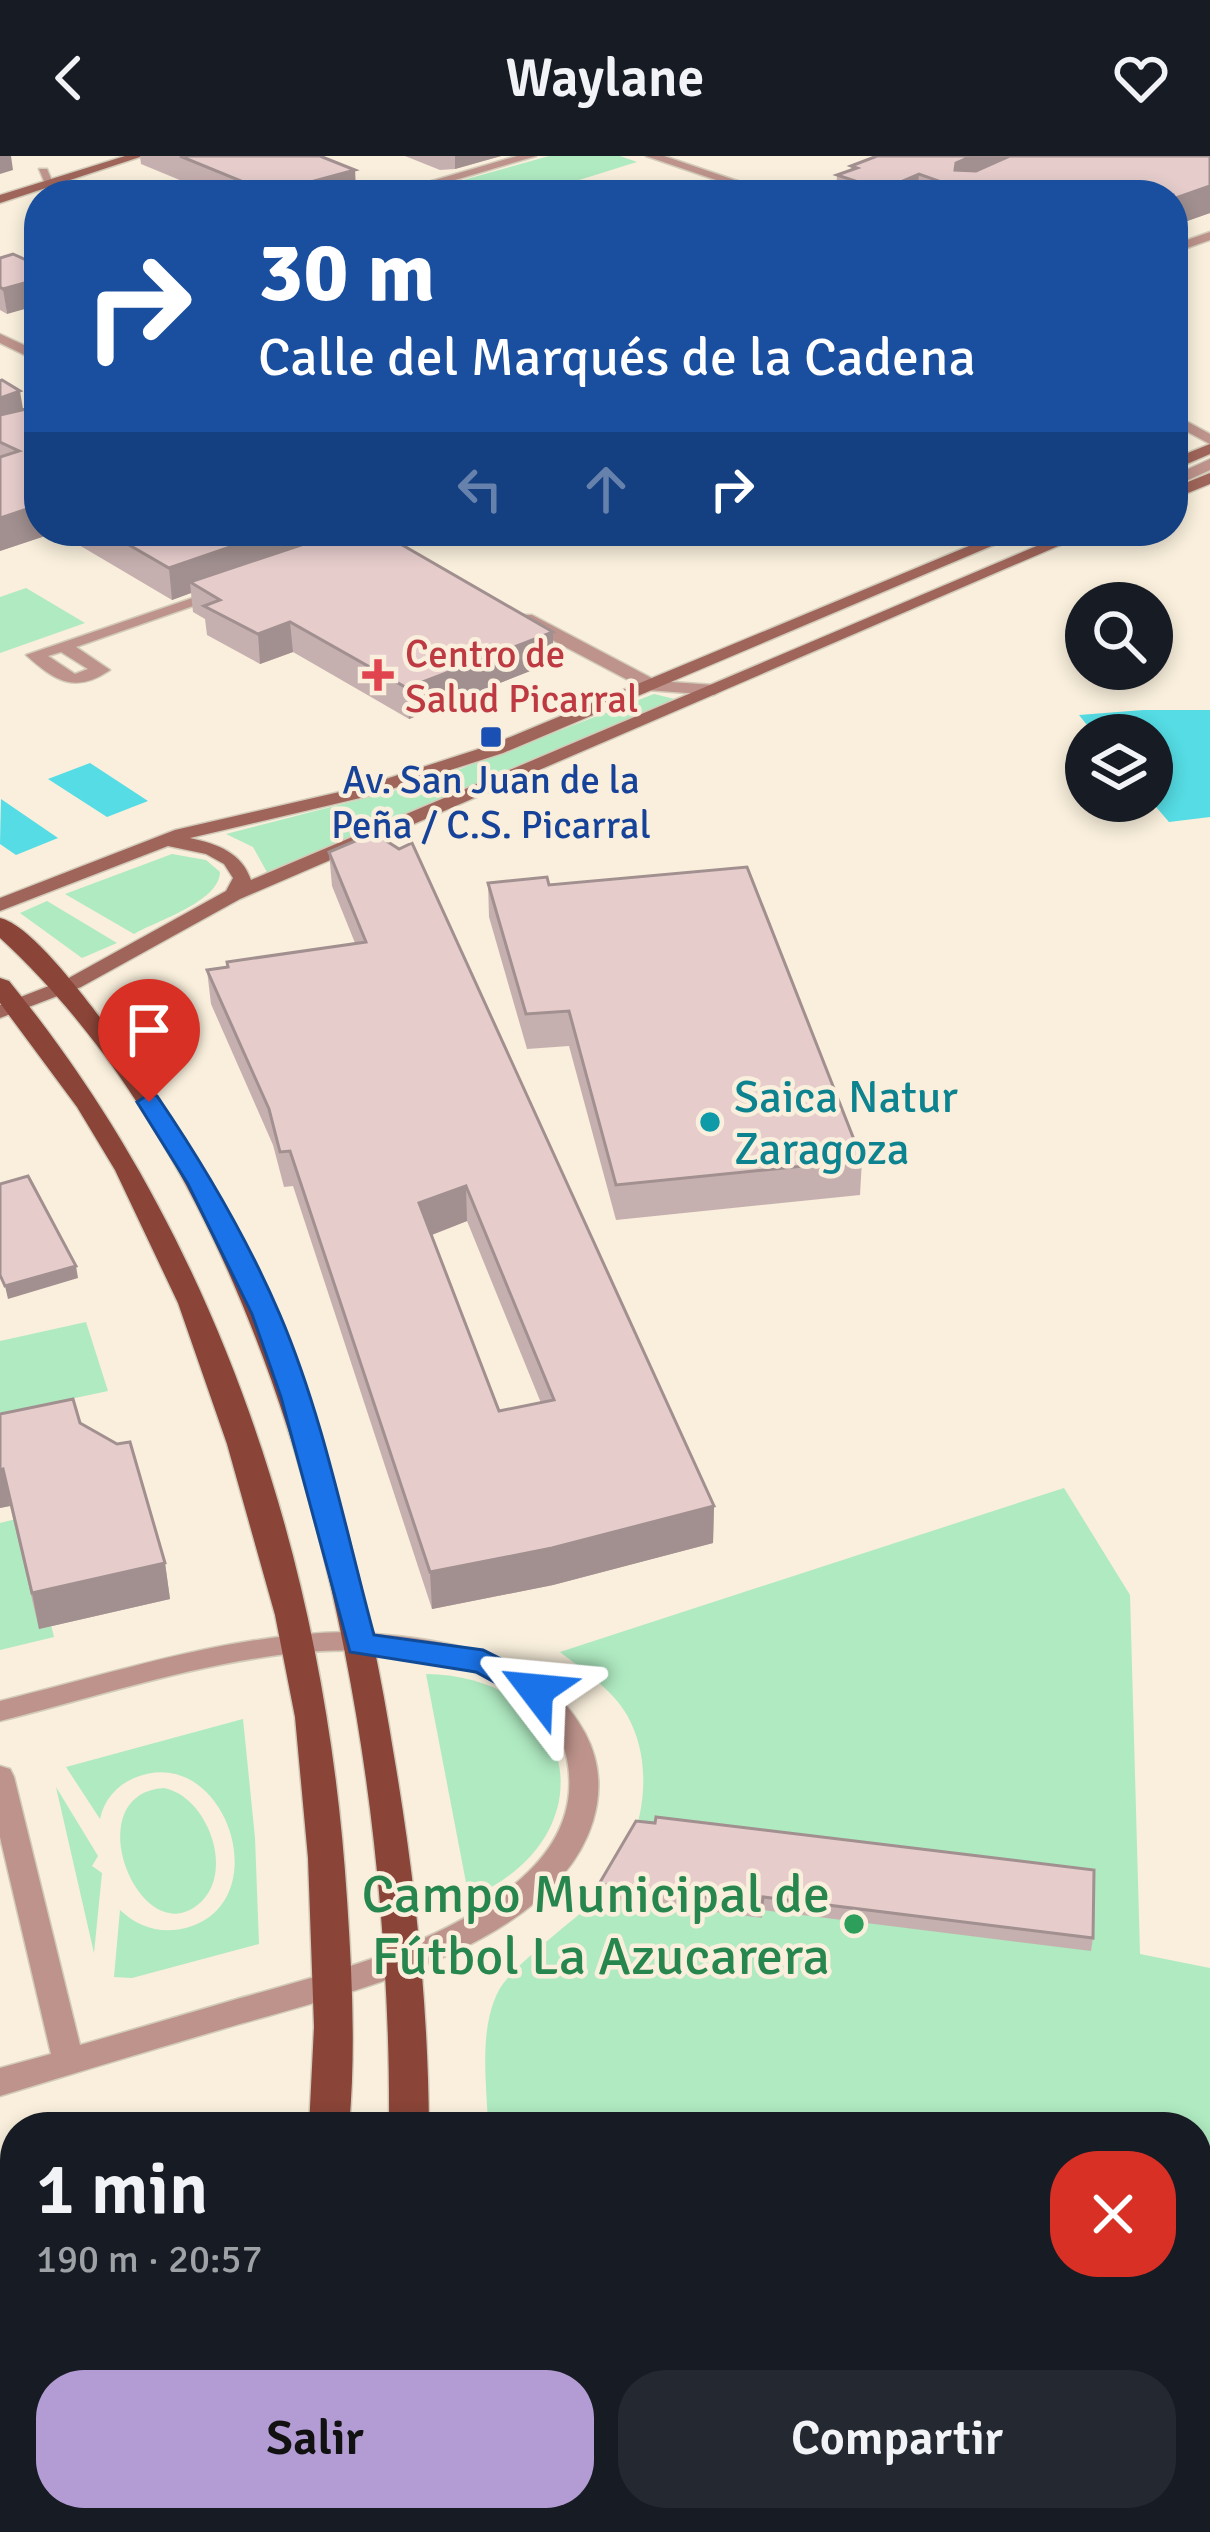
<!DOCTYPE html>
<html lang="es">
<meta charset="utf-8">
<style>
:root{--surface:#171b24;--page:#242831;--text:#f1f3f6;--muted:#9ea1a6;--accent:#b39cd3}
body{margin:0;font-family:Signika,sans-serif;background:var(--page);color:var(--text);height:100vh;display:flex;flex-direction:column;font-size:45px;white-space:nowrap}
*{box-sizing:border-box;margin:0}
p{font-size:39px;color:var(--muted)}
.icon{flex:none;width:66px;height:66px;fill:none;stroke:currentColor;stroke-width:2;stroke-linecap:round;stroke-linejoin:round}
.map{position:relative;flex:1;overflow:hidden}
.panel{position:absolute;left:0px;top:1956px;width:1212px;height:420px;display:flex;flex-direction:column;background:var(--surface);border-radius:48px 48px 0 0;box-shadow:0 6px 18px #0003}
.panel>*{flex:none}
.top-card{position:absolute;left:24px;top:24px;width:1164px;height:366px;border-radius:48px;box-shadow:0 6px 18px #0003;background:#1a4fa0;color:#fff;overflow:hidden}
.controls{position:absolute;left:1065px;top:426px;display:grid;gap:24px}
.controls a{display:grid;place-items:center;width:108px;height:108px;border-radius:50%;background:var(--surface);box-shadow:0 6px 18px #0003;font-size:60px}
.pin{position:absolute;display:grid;place-items:center;width:102px;height:102px;color:#fff;margin:-123px -51px;border-radius:50% 50% 50% 0;rotate:-45deg;box-shadow:0 0 12px #0007}
.pin .icon{rotate:45deg}
.me{position:absolute;width:132px;margin:-66px;rotate:299deg;stroke-linejoin:round;filter:drop-shadow(0 0 9px #0008)}
.turn{display:flex;align-items:center;gap:42px;height:252px;padding:0 36px;font-size:54px}
.turn .icon{width:156px;height:156px;stroke-width:2.5}
.turn b{display:block;font-size:84px;line-height:102px}
.lanes{display:flex;align-items:center;height:114px;padding:0 36px;background:#0003;justify-content:center;gap:60px;direction:ltr}
.lanes .off{opacity:.35}
.round{display:grid;place-items:center;flex:none;width:126px;height:126px;border-radius:48px;background:var(--page)}
.overview{display:flex;align-items:center;justify-content:space-between;height:204px;padding:0 36px}
h1{font-size:72px;font-weight:600;line-height:90px}
.primary-button{display:flex;gap:24px;margin-top:auto;padding:24px 36px}
.primary-button a{flex:1;height:138px;border-radius:48px;background:var(--accent);color:#111;font-size:48px;font-weight:600;line-height:138px;text-align:center}
.primary-button a+a{background:var(--page);color:var(--text)}
header{display:flex;justify-content:space-between;align-items:center;height:156px;padding:0 36px;background:var(--surface);font-size:54px;font-weight:600}
.map>svg:first-child{display:block}
</style>
<header><svg class="icon" aria-label="back" viewBox="0 0 24 24"><path d="M15 5l-7 7 7 7"/></svg>Waylane<svg class="icon" aria-label="heart" viewBox="0 0 24 24"><path d="M12 20l-8-8c-3-5 5-10 8-4 3-6 11-1 8 4z"/></svg></header>
<div class="map">
<svg width="1210" height="2376" viewBox="0 0 1210 2376">
<rect width="100%" height="100%" fill="#f9efdc"/>
<g fill="#afeac1">
<path d="M549,0H620L637,6C575,24 505,55 442,30Z"/>
<path d="M26,432L85,467L0,497V441Z"/>
<path d="M654,538L679,544L268,718L253,691L226,678L424,627Z"/>
<path d="M172,698L206,704L220,716C219,746 158,764 134,778L65,738Z"/>
<path d="M47,745L117,787L82,802L20,757Z"/>
<path d="M86,1166L108,1235L0,1258V1185Z"/>
<path d="M1064,1332L1130,1439L1140,1798L1210,1812V2225L1197,2223V1971H488C487,1928 478,1874 499,1834C511,1811 571,1767 593,1746C640,1701 660,1617 627,1559C612,1533 583,1514 560,1496Z"/>
<path d="M24,1361L54,1481L0,1494V1367Z"/>
<path d="M426,1518C580,1520 612,1682 469,1742Z"/>
<path d="M243,1563L255,1682L259,1788L132,1822L114,1821L120,1754C139,1772 163,1779 189,1771C279,1743 223,1584 134,1622C116,1630 104,1644 100,1663L66,1611Z"/>
<path d="M56,1631L98,1700L92,1710L102,1717L94,1797Z"/>
<path d="M164,1632C206,1640 235,1713 201,1746C141,1802 74,1638 164,1632Z"/>
<path d="M15,2170V2361H201L198,2376H0V2175Z"/>
</g>
<g fill="#55dce4">
<path d="M1143,554H1210V661L1169,666L1151,645L1152,579H1095L1079,559Z"/>
<path d="M90,607L148,645L107,661L48,623Z"/>
<path d="M1,643L58,682L16,699L0,688Z"/>
</g>
<g fill="none" stroke-linecap="round" stroke-linejoin="round">
<defs>
<g id="street">
<path d="M517,0H536L404,39H384Z"/>
<path d="M646,0H664L779,39H760Z"/>
<path d="M39,13H47L54,30H46Z"/>
<path d="M1210,76V84L1173,97V89Z"/>
<path d="M0,178L39,196V206L0,187Z"/>
<path d="M1173,258L1210,278V288L1173,268Z"/>
<path d="M1210,303V314L1173,331V320Z"/>
<path d="M385,375H408L363,393L349,390Z"/>
<path d="M216,434L230,437L76,491L110,514C75,538 55,525 26,499ZM61,496L88,513L75,518L48,500Z"/>
<path d="M520,459H532L657,525L714,529L723,534L714,539L647,534L520,467Z"/>
<path d="M347,1476C433,1481 540,1493 585,1577C600,1605 602,1635 593,1665C554,1793 338,1839 226,1872C151,1894 75,1917 0,1940V1912L51,1898L0,1681V1610L10,1613L14,1621L80,1889C133,1874 185,1858 237,1843C329,1817 429,1793 506,1735C550,1702 578,1660 567,1603C560,1566 529,1542 497,1526C347,1451 151,1528 0,1565V1545C115,1517 228,1478 347,1476Z"/>
<path d="M1197,2255L1210,2257V2291L1197,2289Z"/>
</g>
<g id="secondary">
<path d="M125,0H143L0,47V39Z"/>
<path d="M1210,288V298L1173,314V303Z"/>
<path d="M1210,317V328L1173,343V332Z"/>
<path d="M1005,375H1027L503,597L373,639L190,682C218,688 242,697 251,724L1072,375H1093L240,743L81,831L0,862V849L67,823L226,735L233,722L224,708L206,698L168,690L0,755V742L175,674L361,631L491,589Z"/>
</g>
<g id="primary">
<path d="M0,762C34,770 90,849 113,878C275,1091 352,1338 394,1600C415,1723 428,1846 429,1971H389C392,1586 295,1054 0,782Z"/>
<path d="M0,822L9,825C220,1083 326,1412 347,1743C352,1819 356,1895 349,1971H309L314,1871L308,1702L295,1561L275,1459L227,1288L178,1147L115,1014L77,951L0,847Z"/>
<path d="M265,2361H309L308,2376H264Z"/>
<path d="M356,2361H400L399,2376H355Z"/>
</g>
</defs>
<use href="#street" stroke="#d3cbba" stroke-width="3"/>
<use href="#secondary" stroke="#d3cbba" stroke-width="3"/>
<use href="#primary" stroke="#d3cbba" stroke-width="3"/>
<use href="#street" fill="#bd938b" fill-rule="evenodd"/>
<use href="#secondary" fill="#a0655a" fill-rule="evenodd"/>
<use href="#primary" fill="#8a4438" fill-rule="evenodd"/>
</g>
<g fill="#c6b0af" fill-rule="evenodd">
<path d="M140,0H320L355,14L356,39H216L141,8Z"/>
<path d="M405,0H501L455,13L440,14Z"/>
<path d="M1210,0V57L1173,70V39H836L837,19L851,14V10Z"/>
<path d="M0,102L7,158L0,154Z"/>
<path d="M0,225L39,375H378L553,476V506L409,563L293,496L260,508L207,479L205,463L193,456L191,437L172,444L57,376L0,395Z"/>
<path d="M329,696L714,1350L713,1387L553,1429L432,1453L293,1030L284,1031L273,989L211,848L207,814L227,811V806L355,787L332,730ZM467,1065L541,1247L499,1255L432,1079Z"/>
<path d="M488,727L549,729L862,1004L860,1039L616,1064L569,890L527,893L489,761Z"/>
<path d="M0,1258L80,1267L165,1407L170,1443L39,1473L10,1350L0,1352Z"/>
<path d="M636,1665L1093,1782L1091,1795L762,1754V1762L599,1741V1728Z"/>
</g>
<g fill="#a1908f">
<path d="M0,0H11L13,14L0,18Z"/>
<path d="M455,0H501L455,13Z"/>
<path d="M972,0H1030L953,30L956,7Z"/>
<path d="M355,14L356,39H270V37Z"/>
<path d="M919,18L917,39H881L882,34Z"/>
<path d="M1210,30V57L1173,70V43Z"/>
<path d="M39,123V149L7,158L3,133Z"/>
<path d="M20,235L25,265L0,273V242Z"/>
<path d="M39,349V375L57,376L0,395V362Z"/>
<path d="M277,375H346L190,426L191,437L172,444L169,412Z"/>
<path d="M290,466L293,496L260,508L258,478Z"/>
<path d="M553,476V506L409,563L407,532Z"/>
<path d="M466,1030L467,1065L421,1083L419,1047Z"/>
<path d="M76,1110L78,1122L8,1143L5,1130Z"/>
<path d="M3,1313L10,1350L0,1352V1314Z"/>
<path d="M714,1350L713,1387L553,1429L432,1453L430,1416Z"/>
<path d="M165,1407L170,1443L39,1473L32,1437Z"/>
</g>
<g fill="#e6cdcc" stroke="#a1908f" stroke-width="3" fill-rule="evenodd">
<path d="M180,0H320L355,14L270,37Z"/>
<path d="M877,0H972L956,7L955,14L976,15L1010,0H1210V30L1173,43V39H978L919,18L882,34L837,19L857,12L851,10Z"/>
<path d="M13,98L39,110V123L3,133L0,131V102Z"/>
<path d="M2,224L20,235L0,242V225Z"/>
<path d="M39,250V349L0,362V301L19,295L0,286V259Z"/>
<path d="M105,375H277L169,412Z"/>
<path d="M343,375H378L553,476L407,532L290,466L258,478L204,450L220,444L190,426Z"/>
<path d="M374,677L399,693L412,687L714,1350L552,1392L430,1416L290,995L280,996L269,953L207,814L228,811L227,806L366,786L329,696ZM466,1030L554,1244L499,1255L419,1047Z"/>
<path d="M747,711L862,1004L616,1029L569,855L526,858L488,727L547,721L549,729Z"/>
<path d="M28,1020L76,1110L5,1130L0,1119V1028Z"/>
<path d="M73,1243L80,1267L117,1288L130,1286L165,1407L32,1437L3,1313L0,1314V1258Z"/>
<path d="M656,1661L1094,1714L1093,1782L763,1741L762,1749L599,1728L636,1665L655,1667Z"/>
</g>
<path fill="#1a73e8" stroke="#114b97" stroke-width="3" d="M149,938L157,940C204,1009 247,1082 280,1159C323,1260 345,1372 374,1479L483,1494L547,1526L552,1534L547,1543H525L476,1516L350,1496L281,1241L252,1158L188,1028L137,946Z"/>
<path fill="#e0444e" stroke="#f9efdc" stroke-width="4.5" d="M372 501h12v12h12v12h-12v12h-12v-12h-12v-12h12z"/>
<rect fill="#1a4fb4" stroke="#f9efdc" stroke-width="4.5" x="479" y="569" width="24" height="24" rx="6"/>
<circle fill="#0f9aa8" stroke="#f9efdc" stroke-width="4.5" cx="710" cy="966" r="12"/>
<circle fill="#2e9e5b" stroke="#f9efdc" stroke-width="4.5" cx="854" cy="1768" r="12"/>
<g text-anchor="middle" stroke-width="9" stroke-linejoin="round" paint-order="stroke">
<g font-size="39" fill="#be3a42" stroke="#f9efdc" text-anchor="start">
<text x="405" y="511">Centro de<tspan x="405" dy="45">Salud Picarral</tspan></text>
</g>
<g font-size="39" fill="#164399" stroke="#f9efdc">
<text x="491" y="637">Av. San Juan de la<tspan x="491" dy="45">Peña / C.S. Picarral</tspan></text>
</g>
<g font-size="45" fill="#0d838f" stroke="#f9efdc" text-anchor="start">
<text x="734" y="956">Saica Natur<tspan x="734" dy="52">Zaragoza</tspan></text>
</g>
<g font-size="54" fill="#27864d" stroke="#f9efdc" text-anchor="end">
<text x="830" y="1756">Campo Municipal de<tspan x="830" dy="62">Fútbol La Azucarera</tspan></text>
</g>
</g>
</svg>
<div class="controls">
<a><svg class="icon" aria-label="search" viewBox="0 0 24 24"><circle cx="10" cy="10" r="6"/><path d="M15 15l6 6"/></svg></a>
<a><svg class="icon" aria-label="layers" viewBox="0 0 24 24"><path d="M12 4l9 5-9 5-9-5zM3 14l9 5 9-5"/></svg></a>
</div>
<div class="pin" style="left:149px;top:946px;background:#d93025"><svg class="icon" aria-label="arrive" viewBox="0 0 24 24"><path d="M6 21V4h12l-3 4 3 4H6"/></svg></div>
<svg class="me" style="left:536px;top:1534px" viewBox="-20 -20 40 40"><path d="M0-17L14 15 0 8-14 15z" fill="#1a73e8" stroke="#fff" stroke-width="4"/></svg>
<div class="top-card">
<div class="turn"><svg class="icon" aria-label="right" viewBox="0 0 24 24"><path d="M7 20v-9h11M14 6l5 5-5 5"/></svg><div><b>30 m</b>Calle del Marqués de la Cadena</div></div>
<div class="lanes"><svg class="icon off" aria-label="left" viewBox="0 0 24 24"><path d="M17 20v-9H6M10 6l-5 5 5 5"/></svg><svg class="icon off" aria-label="ahead" viewBox="0 0 24 24"><path d="M12 20V5M6 11l6-6 6 6"/></svg><svg class="icon" aria-label="right" viewBox="0 0 24 24"><path d="M7 20v-9h11M14 6l5 5-5 5"/></svg></div>
</div>
<section class="panel">
<div class="overview"><div><h1>1 min</h1><p>190 m · 20:57</p></div><a class="round" style="background:#d93025;color:#fff"><svg class="icon" aria-label="close" viewBox="0 0 24 24"><path d="M6 6l12 12M18 6L6 18"/></svg></a></div>
<div class="primary-button"><a>Salir</a><a>Compartir</a></div>
</section>
</div>
